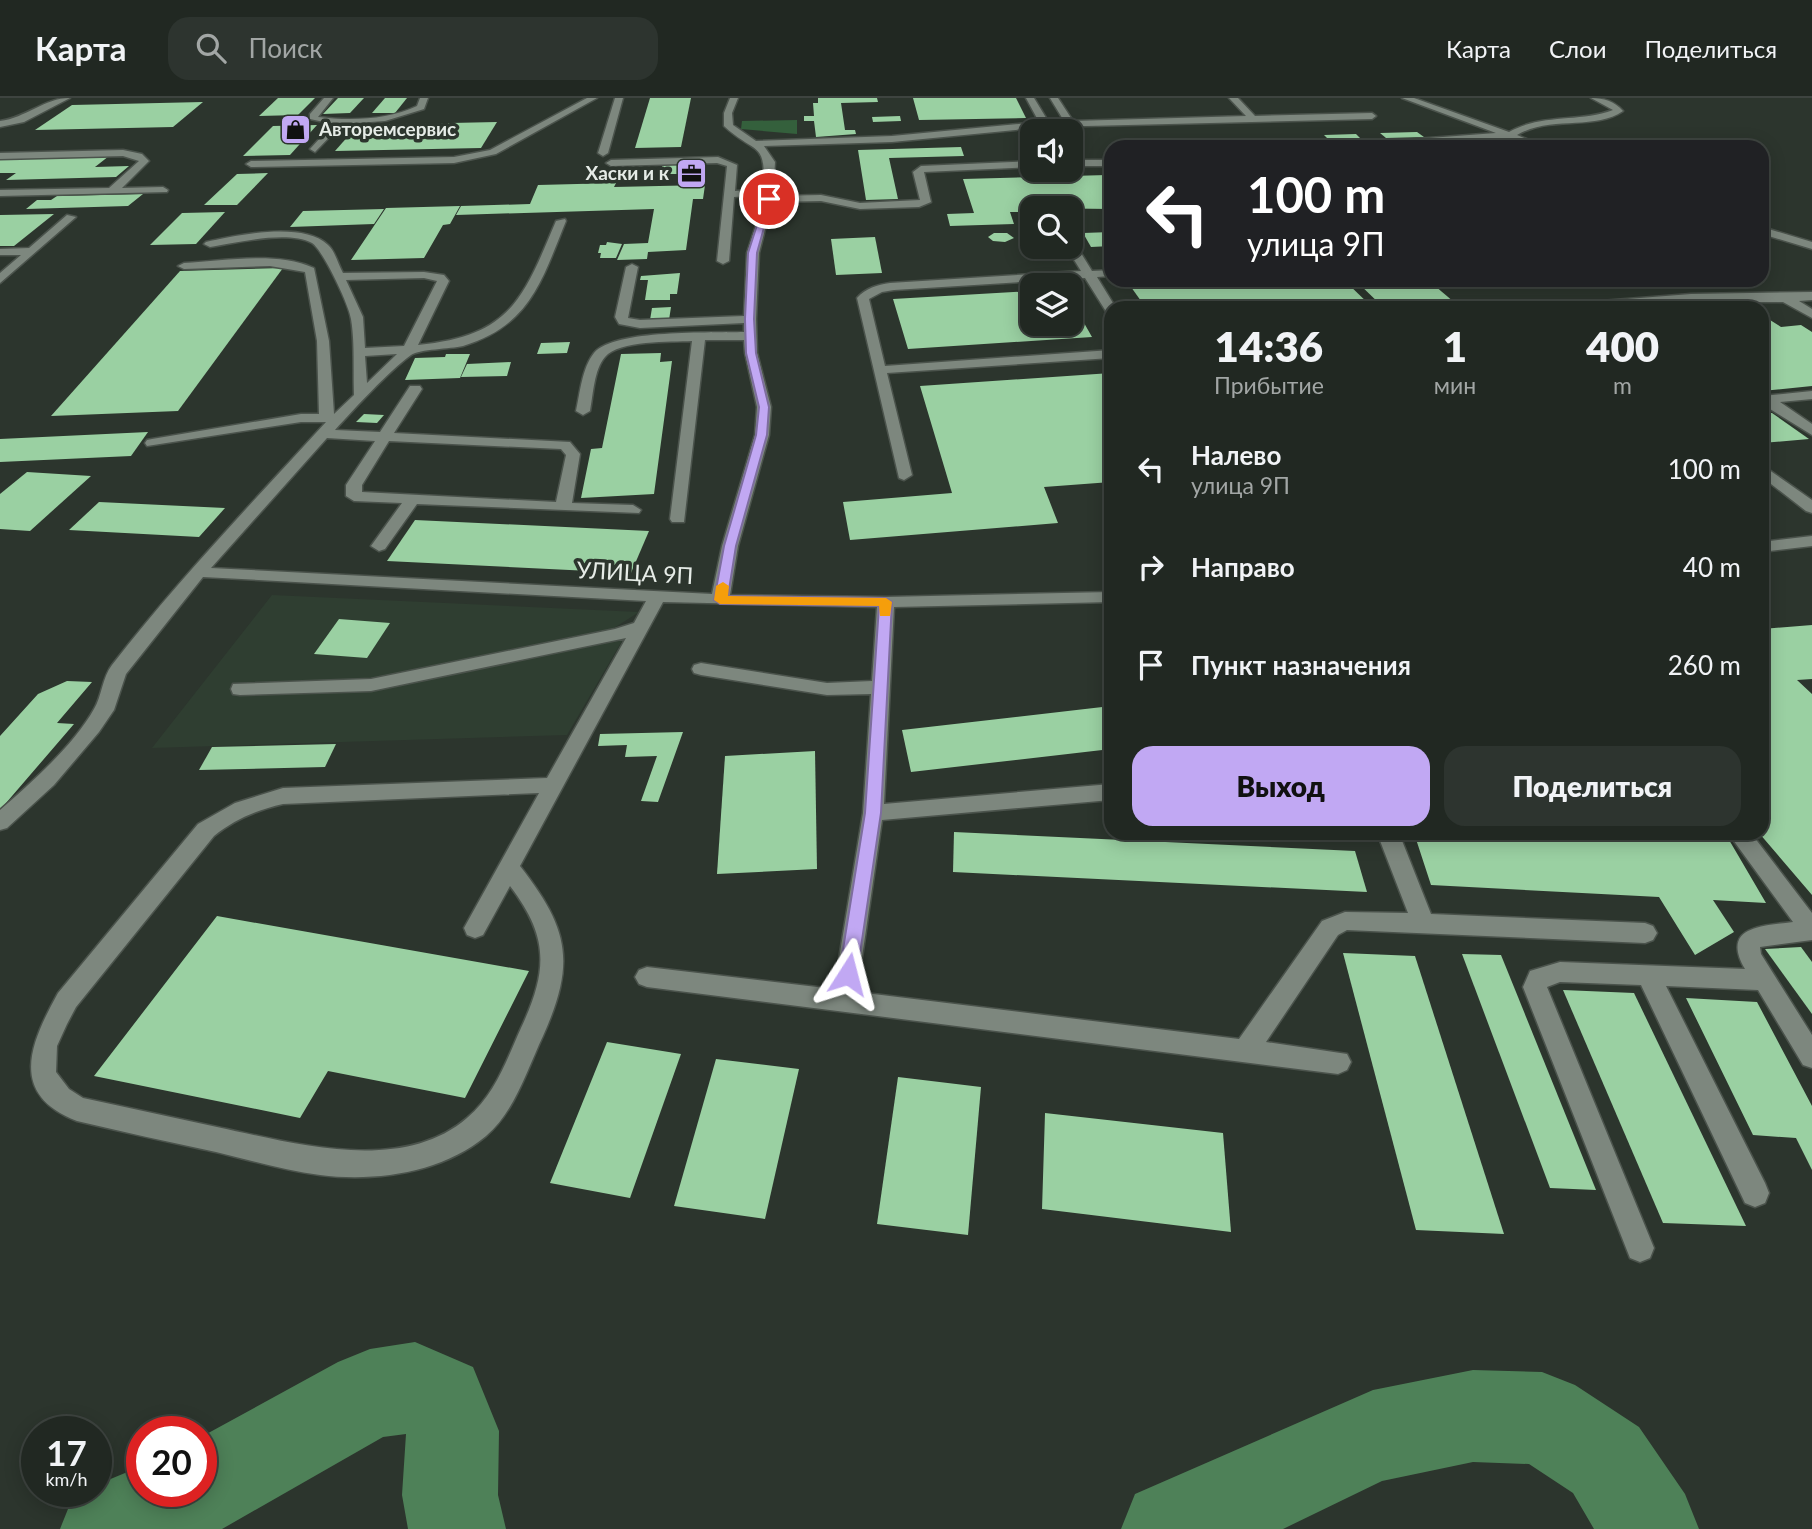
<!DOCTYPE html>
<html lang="ru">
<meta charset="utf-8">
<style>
:root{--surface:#212822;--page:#2d342f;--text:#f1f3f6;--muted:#a2a6a5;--line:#3e4440;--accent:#c1a8f3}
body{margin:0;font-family:Lato,sans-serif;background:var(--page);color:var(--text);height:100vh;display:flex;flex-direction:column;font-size:26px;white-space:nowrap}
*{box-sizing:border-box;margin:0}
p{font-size:23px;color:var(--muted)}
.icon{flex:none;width:38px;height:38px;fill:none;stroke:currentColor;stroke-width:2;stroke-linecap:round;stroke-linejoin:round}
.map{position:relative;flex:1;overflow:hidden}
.side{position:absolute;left:1104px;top:203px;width:665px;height:539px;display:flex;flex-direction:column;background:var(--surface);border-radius:21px;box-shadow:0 4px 18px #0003,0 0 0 2px var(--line)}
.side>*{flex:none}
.top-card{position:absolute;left:1104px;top:42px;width:665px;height:147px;border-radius:21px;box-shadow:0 4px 18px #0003,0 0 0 2px var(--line);background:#202124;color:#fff;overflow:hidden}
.tools{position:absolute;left:1020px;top:21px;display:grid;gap:14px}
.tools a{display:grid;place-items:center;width:63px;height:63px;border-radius:14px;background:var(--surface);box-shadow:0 4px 18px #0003,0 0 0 2px var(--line);font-size:35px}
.speed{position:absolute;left:21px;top:1318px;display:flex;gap:14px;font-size:35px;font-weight:700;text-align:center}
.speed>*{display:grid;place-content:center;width:91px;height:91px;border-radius:50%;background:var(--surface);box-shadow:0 4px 18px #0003,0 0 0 2px var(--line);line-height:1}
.speed small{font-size:18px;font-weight:400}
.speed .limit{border:10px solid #d22;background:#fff;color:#111}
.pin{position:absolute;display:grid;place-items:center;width:60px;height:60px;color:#fff;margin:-30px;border:4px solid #fff;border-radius:50%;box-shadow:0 2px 7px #0007}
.me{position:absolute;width:77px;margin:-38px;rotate:9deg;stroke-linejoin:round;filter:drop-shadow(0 0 5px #0008)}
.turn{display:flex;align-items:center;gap:24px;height:147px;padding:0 28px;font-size:32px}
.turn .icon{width:91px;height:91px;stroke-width:2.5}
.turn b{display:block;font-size:49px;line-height:60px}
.eta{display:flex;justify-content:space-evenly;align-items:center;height:119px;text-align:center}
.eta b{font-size:42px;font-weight:800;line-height:49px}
.primary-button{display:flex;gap:14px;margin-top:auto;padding:14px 28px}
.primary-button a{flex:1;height:80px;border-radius:21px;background:var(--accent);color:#111;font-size:28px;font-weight:800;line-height:80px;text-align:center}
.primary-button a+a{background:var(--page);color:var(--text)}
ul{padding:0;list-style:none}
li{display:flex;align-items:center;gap:21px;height:98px;padding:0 28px}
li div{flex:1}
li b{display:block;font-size:26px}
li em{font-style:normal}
header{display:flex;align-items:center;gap:42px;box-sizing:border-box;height:98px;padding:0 35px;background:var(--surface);border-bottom:2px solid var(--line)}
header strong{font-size:33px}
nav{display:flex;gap:38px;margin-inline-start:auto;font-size:24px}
.search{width:490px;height:63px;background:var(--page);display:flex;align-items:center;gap:18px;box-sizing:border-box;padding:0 24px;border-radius:21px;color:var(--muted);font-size:26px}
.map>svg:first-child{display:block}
</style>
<header>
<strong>Карта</strong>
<div class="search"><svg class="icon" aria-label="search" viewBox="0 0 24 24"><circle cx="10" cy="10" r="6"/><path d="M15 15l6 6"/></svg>Поиск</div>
<nav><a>Карта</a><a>Слои</a><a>Поделиться</a></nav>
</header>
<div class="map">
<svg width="1812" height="1431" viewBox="0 0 1812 1431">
<rect width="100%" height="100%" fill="#2c352d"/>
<path fill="#2f3e31" d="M272,497L639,514L614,530L622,543L567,637L152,650Z"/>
<path fill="#34603c" d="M797,22V36L741,31L742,23Z"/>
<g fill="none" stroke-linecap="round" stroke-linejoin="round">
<g fill="#4e8158" fill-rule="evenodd">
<path d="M415,1244L473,1269L499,1333L498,1397L506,1431H408L402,1397L406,1336L383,1339L222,1431H60L74,1396L83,1393H96V1387L142,1368V1393H201V1339L338,1264L370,1251Z"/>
<path d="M1473,1272L1542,1274L1575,1287L1639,1329L1685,1396L1699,1431H1594L1573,1395L1529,1366L1473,1364L1382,1383L1283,1431H1121L1135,1396L1373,1292Z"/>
</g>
</g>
<g fill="#9ad0a2">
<path d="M278,0H315L298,17L259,18Z"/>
<path d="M338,0H364L350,15L323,16Z"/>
<path d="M385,0H407L395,15H372Z"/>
<path d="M650,0H691L681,49L635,50Z"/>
<path d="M818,0H877L878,4L841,5L845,32H855L856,36L816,39L814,23H804V18H814L813,5H818Z"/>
<path d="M913,0H1016L1026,20L919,22Z"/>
<path d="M203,4L173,29L35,32L72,7Z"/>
<path d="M900,18L901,23L873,24L872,19Z"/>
<path d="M497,24L481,50L335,53L358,27Z"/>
<path d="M317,27L290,57L243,58L273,28Z"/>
<path d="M1417,34L1424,39L1386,40L1380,35Z"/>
<path d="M1356,36L1369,49H1336L1324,37Z"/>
<path d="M961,49L964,58L889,60L898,101L866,102L858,52Z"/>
<path d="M109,58L95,69L129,68L116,79L6,82L16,75H0V61Z"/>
<path d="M696,64L695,67H703L702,72H694V76H660L663,65Z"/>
<path d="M268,75L237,107H204L237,76Z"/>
<path d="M1107,77L1111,84V111L1032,110V114H1010L1014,126L950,128L947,116L974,115L963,81Z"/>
<path d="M616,85L614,89L705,87L703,101H693L686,152L648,154L647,161L617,162L624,146L648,145L654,111L456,117L461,108L530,106L538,87Z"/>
<path d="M143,96L128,108L26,111L37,102H51L57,98Z"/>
<path d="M460,108L450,126L443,127L424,160L351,162L386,110Z"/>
<path d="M384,111L374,126L290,129L303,113Z"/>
<path d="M225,114L196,146L150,147L182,115Z"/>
<path d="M54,116L14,148H0V117Z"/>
<path d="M1111,134V148L1091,149L1083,135Z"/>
<path d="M994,135H1007L1014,140L1005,144L993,143L988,139Z"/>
<path d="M875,139L882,175L836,177L831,141Z"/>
<path d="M607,144L622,146L616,160H600L601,155H598L600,147H606Z"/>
<path d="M283,170L178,313L51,318L180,173Z"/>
<path d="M680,175L677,196H670V202H645L648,182H640L641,178Z"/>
<path d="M1230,182H1344L1373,210H1146L1131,189Z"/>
<path d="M1355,182H1428L1461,210H1384Z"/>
<path d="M1032,193V226H1071V202L1092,239L908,251L893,201Z"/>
<path d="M671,209L669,222H650L652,210Z"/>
<path d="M1762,217L1781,229L1801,227L1812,234V288L1762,293Z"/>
<path d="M570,244L567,255L537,256L541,245Z"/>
<path d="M661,255L660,264L672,263L654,396L581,400L591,351L602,350L621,256Z"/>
<path d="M446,256H470L460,280L405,282L415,260L445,259Z"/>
<path d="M511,264L507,278L461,279L467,266Z"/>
<path d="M1111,275V384L1044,389L1058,425L850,442L843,404L952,395L920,288Z"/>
<path d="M1762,315H1772L1809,341L1762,345Z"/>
<path d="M364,316L384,317L377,325L356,324Z"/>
<path d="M148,334L131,358L0,364V341Z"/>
<path d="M27,374L91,378L30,433L0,431V396Z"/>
<path d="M99,404L225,410L199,439L69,432Z"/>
<path d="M415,422L649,433L631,475L387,463Z"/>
<path d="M339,521L390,525L367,560L314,556Z"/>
<path d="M1812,527V581L1797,582L1812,596V797L1759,735H1762V531Z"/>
<path d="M67,583L92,584L57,625L74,626L0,712V638L38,596Z"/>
<path d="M1111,608V651L911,674L902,632Z"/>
<path d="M683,634L658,704L641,703L657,658L625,659L627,647L598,648L600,636Z"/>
<path d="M336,646L325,669L199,672L212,649Z"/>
<path d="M815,653L817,771L717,776L725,658Z"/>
<path d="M954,734L1355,753L1367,794L953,774Z"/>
<path d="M1414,735H1725L1766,805L1713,802L1734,834L1695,857L1659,799L1431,787Z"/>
<path d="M217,818L529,873L465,1000L328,973L300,1020L94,978Z"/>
<path d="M1801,849L1812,864V916L1765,851Z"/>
<path d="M1343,855L1415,858L1504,1136L1416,1132Z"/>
<path d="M1462,856L1501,857L1596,1092L1550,1090Z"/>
<path d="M1563,892L1634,895L1746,1128L1663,1125Z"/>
<path d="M1686,900L1757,904L1812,1008V1072L1796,1040L1753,1037Z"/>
<path d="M607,944L681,956L630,1100L550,1085Z"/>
<path d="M716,961L799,971L765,1121L674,1108Z"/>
<path d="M898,979L981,989L968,1137L877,1126Z"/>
<path d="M1045,1015L1223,1035L1231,1134L1042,1111Z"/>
</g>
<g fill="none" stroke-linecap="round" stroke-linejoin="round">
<defs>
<g id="minor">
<path d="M70,0L24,24L0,29V23C26,20 44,0 70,0Z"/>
<path d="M324,0H333L318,19C350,23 388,22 417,8L420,0H428L424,11L385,23L342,26L315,54L310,51L333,26L310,21V16Z"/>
<path d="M587,0H597L496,56L454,65L251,69L246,66L251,63L454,59L490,52Z"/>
<path d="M615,0H623L608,55L603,58L598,55Z"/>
<path d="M730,0H738L732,15L733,27L756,43L892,38L1039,24L1026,0H1034L1048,23H1064L1050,0H1058L1073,23L1246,18L1229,0H1238L1255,18L1372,15L1376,18L1372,21L1045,29L892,44L764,48L775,64L773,98L821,97L860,105L920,102L913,74L921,68L1032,63V69L924,74L931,104L919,109L860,111L821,103L772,104L759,155L756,221L757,255L771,309L769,337L738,448L730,497L886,499L1111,494V504L894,509L884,706L1111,686V702L882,722L857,894L1239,941L1322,823L1345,814L1408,815L1377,735H1399L1431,816L1645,825L1653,828L1657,835L1653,842L1645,845L1347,832L1338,837L1266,944L1347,956L1351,964L1347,972L1338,976L647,889L639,886L635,879L639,872L647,869L834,891L863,715L871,596L827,597L701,577L694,575L692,571L694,567L701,565L827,585L872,583L877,509L663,504L520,768C569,831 576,864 543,938C527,972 515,1013 486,1038C442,1075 375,1084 320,1077C285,1073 250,1062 216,1054C170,1044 123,1034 77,1023C7,996 31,944 58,895L198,726L235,705L283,690L547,680L626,540L371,593L240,597L233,596L231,591L233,586L371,581L615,531L634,525L646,503L203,479L126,576L114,612L99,634L54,687L7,730L0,732V712C31,685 74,647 94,611C102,598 102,580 112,567C178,482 253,404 326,324H301L147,348L145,345L147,342L152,341L301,316H319L317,243L305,174L270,168L184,171L178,168L184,165C225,163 276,153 314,170L329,243L334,316L354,297C353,272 355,245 351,221C349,207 323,152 312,145C287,132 236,145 210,149L204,146L206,144C237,137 303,123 328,147C335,153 338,166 343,175L424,174L444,177L449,183L418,247C511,238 523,201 556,123L565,121L566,123C542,182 530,228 463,248C450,251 420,251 411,257C389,273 354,311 335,332L380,334L410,288H420L422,291L394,335L570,344L580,356L572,405L633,407L641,412L639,415L417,406L385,451L379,453L371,448L402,405L354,403L346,398V387L375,343L327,340L211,470L712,496L722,448L755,337L757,309L745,255L744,242H705L684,424H672L670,421L692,243C671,244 619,242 605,259C594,271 593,298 590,313L583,317L576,313C580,295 582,270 594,255C614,231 712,235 744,234V225L640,230L619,226L615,219L626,169L632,166L638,169L628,220L640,222L744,218L747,155L762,109L763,97L734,99L729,163L723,166L717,163L727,68L717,65L611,68L606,65L611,62L718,59L737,67L735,93L763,91C767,42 755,57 724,28V15ZM424,180L437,183L404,248L365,250L363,219L346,182ZM397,256L367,285L365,258ZM389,343L561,351L566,357L556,404L362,394V387ZM539,695L464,830L467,837L475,840L483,837L510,788C549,839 548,872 521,930C507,961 495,997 467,1020C401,1077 293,1045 217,1029C172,1019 128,1010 83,1000L69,991L56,974L57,948L67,926L76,909L214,738C235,721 257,712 283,706Z"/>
<path d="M1402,0H1414L1509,34C1543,15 1578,25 1613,12L1591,0C1604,0 1614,3 1623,13C1594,33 1551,17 1517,37L1545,49H1532L1509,40L1419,46L1416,45V41L1496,35Z"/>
<path d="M123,52L142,56L149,63L122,90L163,89L168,92L167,94L0,98V92L109,90L139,63L123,58L0,61V55Z"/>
<rect x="1071" y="62" width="40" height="6"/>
<path d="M67,117L76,119L0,185V175L21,157H0V151L29,150Z"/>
<path d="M1762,129L1812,144V151L1762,136Z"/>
<path d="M1072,146L1076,147L1092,173L1111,172V178L1097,179L1116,210H1111V216L1107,215L1085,180L894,192L882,194L869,201L885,268L1111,252V260L887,275L912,377L904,382L899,380L857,200C866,190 877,187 890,185L1081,173L1066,149H1071Z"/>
<path d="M1812,194V202L1799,203L1812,211V220L1783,204H1691L1610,210H1557L1563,206L1691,196Z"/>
<path d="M1812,293V301L1780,304L1812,326V337L1762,306V298Z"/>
<path d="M1762,367L1812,402V415L1806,413L1762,379Z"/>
<path d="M1812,438V448L1762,454V444Z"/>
<path d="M1728,735H1751L1812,815V842L1760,849L1761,856L1812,937V970L1803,967L1758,892L1666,888L1765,1085L1769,1095L1765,1105L1755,1109L1745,1105L1641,887L1560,884L1547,889L1654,1150L1650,1160L1640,1164L1630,1160L1523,889L1530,873L1560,864L1745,871C1720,828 1763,828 1793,824Z"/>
</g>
</defs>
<use href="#minor" stroke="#4b534c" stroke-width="3"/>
<use href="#minor" fill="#7d877e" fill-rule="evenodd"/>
</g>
<path fill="#c1a8f3" stroke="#7d6d9e" stroke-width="2" d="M766,99L772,101L757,155L754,221L756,255L769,309L767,337L736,448L728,498L886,500L892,504L881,715L857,876L855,882L848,884L842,882L839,876L865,715L879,508L720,506L714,502L724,448L756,337L759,309L746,255L745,221L748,155Z"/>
<path fill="#f59e0b" d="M723,484L729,488L728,498L886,500L892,504L890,518H880L879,508L720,506L714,502L716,488Z"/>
<defs>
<symbol id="shop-square" viewBox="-11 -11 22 22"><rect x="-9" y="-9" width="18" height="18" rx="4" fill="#c1a8f3" stroke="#2c352d"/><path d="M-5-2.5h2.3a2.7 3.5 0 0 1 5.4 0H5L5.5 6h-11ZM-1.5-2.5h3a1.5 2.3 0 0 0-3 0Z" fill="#111"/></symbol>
<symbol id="office-square" viewBox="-11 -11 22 22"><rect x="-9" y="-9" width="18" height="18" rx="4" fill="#c1a8f3" stroke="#2c352d"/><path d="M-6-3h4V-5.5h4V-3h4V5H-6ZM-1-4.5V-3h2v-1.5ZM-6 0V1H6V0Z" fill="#111"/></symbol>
</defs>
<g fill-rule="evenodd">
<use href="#shop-square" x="278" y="14" width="35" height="35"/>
<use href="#office-square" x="674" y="58" width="35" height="35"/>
</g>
<g text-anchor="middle" stroke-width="7" stroke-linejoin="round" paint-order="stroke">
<g font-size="19" font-weight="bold" fill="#e6ece7" stroke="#2c352d" text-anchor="start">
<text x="319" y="38">Авторемсервис</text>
<text x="669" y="82" text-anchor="end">Хаски и к</text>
</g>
<g font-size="23" fill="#e6ece7" stroke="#2c352d">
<text transform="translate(635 475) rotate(3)" y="8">УЛИЦА 9П</text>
</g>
</g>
</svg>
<div class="tools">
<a><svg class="icon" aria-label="sound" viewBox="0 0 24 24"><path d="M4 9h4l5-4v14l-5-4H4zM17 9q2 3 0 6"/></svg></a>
<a><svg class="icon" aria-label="search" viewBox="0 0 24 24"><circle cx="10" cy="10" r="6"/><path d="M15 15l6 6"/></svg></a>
<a><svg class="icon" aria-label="layers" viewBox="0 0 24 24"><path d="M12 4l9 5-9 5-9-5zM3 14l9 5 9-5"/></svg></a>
</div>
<div class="speed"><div>17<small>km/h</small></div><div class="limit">20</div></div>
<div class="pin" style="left:769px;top:101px;background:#d93025"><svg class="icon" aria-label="arrive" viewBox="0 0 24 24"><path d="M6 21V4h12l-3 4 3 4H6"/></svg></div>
<svg class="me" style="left:848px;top:876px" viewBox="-20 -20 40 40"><path d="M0-17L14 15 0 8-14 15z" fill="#c1a8f3" stroke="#fff" stroke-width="4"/></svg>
<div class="top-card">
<div class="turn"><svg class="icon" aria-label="left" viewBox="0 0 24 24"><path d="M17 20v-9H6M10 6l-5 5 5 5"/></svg><div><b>100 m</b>улица 9П</div></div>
</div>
<section class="side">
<div class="eta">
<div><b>14:36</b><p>Прибытие</p></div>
<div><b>1</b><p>мин</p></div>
<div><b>400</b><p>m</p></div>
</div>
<ul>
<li><svg class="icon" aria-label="left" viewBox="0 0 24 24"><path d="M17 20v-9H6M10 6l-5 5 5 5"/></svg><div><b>Налево</b><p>улица 9П</p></div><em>100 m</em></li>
<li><svg class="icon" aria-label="right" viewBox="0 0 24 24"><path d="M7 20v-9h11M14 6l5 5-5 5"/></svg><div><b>Направо</b></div><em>40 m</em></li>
<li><svg class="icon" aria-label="arrive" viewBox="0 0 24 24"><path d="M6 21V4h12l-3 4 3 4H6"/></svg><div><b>Пункт назначения</b></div><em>260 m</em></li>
</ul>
<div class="primary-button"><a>Выход</a><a>Поделиться</a></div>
</section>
</div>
